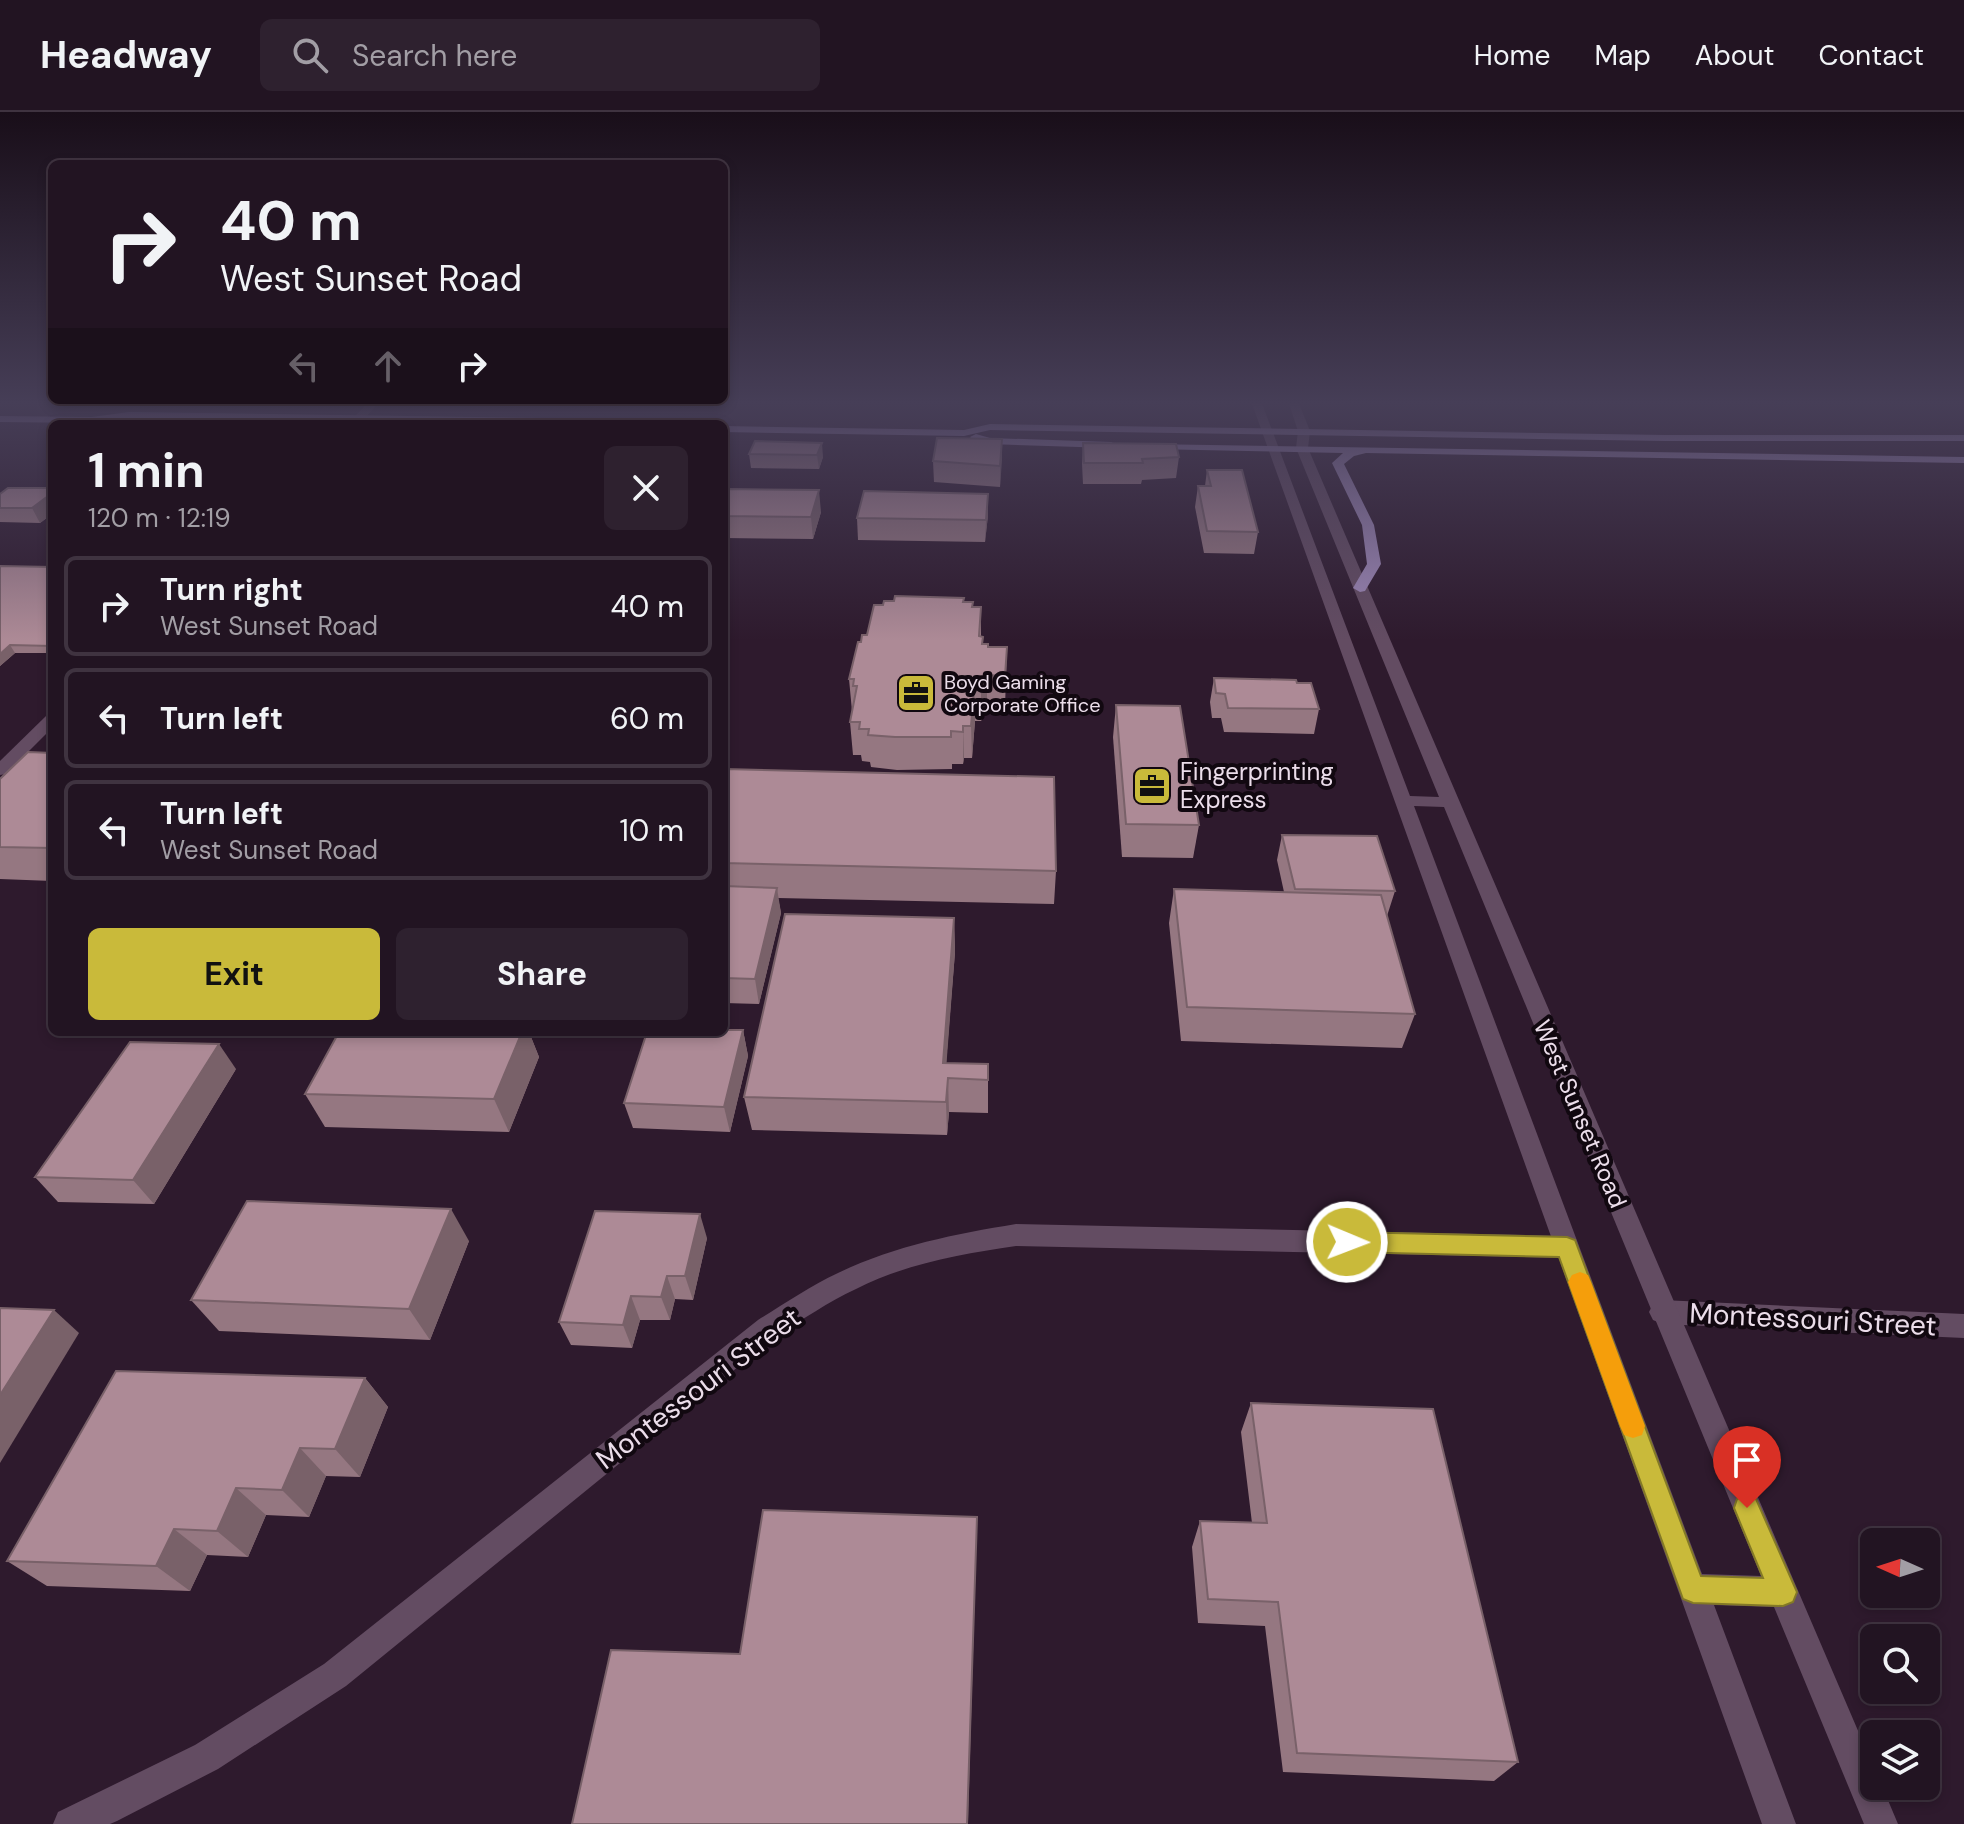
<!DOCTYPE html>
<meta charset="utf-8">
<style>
:root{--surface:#221422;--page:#2e212f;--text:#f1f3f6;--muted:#a29ea5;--line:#3f3340;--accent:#c9ba3a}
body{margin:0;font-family:"DM Sans",sans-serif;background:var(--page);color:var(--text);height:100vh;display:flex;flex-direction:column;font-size:30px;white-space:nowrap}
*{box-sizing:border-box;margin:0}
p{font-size:26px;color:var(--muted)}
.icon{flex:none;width:44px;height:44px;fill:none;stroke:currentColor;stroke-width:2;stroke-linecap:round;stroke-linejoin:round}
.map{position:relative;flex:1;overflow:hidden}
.side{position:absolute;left:48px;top:308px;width:680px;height:616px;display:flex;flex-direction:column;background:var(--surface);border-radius:12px;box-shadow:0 4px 12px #0003,0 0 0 2px var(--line)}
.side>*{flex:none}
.banner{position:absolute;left:48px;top:48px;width:680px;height:244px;border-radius:12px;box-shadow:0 4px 12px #0003,0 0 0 2px var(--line);background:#221422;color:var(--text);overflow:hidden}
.needle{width:52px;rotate:273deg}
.buttons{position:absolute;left:1860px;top:1416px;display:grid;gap:16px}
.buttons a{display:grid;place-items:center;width:80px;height:80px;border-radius:12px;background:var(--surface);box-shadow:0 4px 12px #0003,0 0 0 2px var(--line);font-size:40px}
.pin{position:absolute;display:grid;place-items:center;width:68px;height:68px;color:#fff;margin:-82px -34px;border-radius:50% 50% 50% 0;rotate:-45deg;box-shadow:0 0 8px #0007}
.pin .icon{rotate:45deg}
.me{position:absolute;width:88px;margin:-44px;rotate:91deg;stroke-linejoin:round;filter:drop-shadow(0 0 6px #0008)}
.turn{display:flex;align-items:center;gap:28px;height:168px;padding:0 40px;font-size:36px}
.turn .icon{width:104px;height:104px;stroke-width:2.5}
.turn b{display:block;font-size:56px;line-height:68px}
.lanes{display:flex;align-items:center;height:76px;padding:0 40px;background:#0003;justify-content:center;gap:40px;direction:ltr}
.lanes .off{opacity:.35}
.round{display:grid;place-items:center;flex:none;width:84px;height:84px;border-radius:12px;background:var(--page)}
.overview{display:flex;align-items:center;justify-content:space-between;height:136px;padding:0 40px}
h1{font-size:48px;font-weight:700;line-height:60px}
.cta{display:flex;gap:16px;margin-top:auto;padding:16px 40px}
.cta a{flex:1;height:92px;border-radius:12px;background:var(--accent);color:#111;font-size:32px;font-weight:700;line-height:92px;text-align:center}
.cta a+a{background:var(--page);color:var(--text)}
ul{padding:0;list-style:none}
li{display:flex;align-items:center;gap:24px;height:100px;margin:0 16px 12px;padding:0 24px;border:4px solid var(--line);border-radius:12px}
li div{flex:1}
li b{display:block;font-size:30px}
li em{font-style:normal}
header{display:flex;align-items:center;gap:48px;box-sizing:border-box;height:112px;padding:0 40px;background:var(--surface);border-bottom:2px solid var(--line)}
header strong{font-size:38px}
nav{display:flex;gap:44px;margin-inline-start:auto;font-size:28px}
.search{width:560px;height:72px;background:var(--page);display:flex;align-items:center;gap:20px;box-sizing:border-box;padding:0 28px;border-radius:12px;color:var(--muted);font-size:30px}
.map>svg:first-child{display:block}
</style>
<header>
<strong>Headway</strong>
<div class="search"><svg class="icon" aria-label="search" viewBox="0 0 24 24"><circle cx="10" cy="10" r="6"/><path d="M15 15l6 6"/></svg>Search here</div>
<nav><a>Home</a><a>Map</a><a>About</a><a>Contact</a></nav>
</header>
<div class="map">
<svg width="1964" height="1712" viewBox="0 0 1964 1712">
<rect width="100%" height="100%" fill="#2e1a2d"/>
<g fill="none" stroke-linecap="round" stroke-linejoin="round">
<g fill="#634c62" fill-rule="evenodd">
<path d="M370,289H381L363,308H355V304Z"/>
<path d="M1016,1112L1567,1124L1576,1127L1579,1135L1576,1143L1567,1146L1016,1134C961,1142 905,1152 856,1177C828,1190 802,1208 776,1224L346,1574L218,1657L117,1709L110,1712H53L58,1700L195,1633L324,1552L758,1208C784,1192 810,1174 838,1161C894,1134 955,1122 1016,1112Z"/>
<path d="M1662,1188L1964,1202V1226L1662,1212L1653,1208L1649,1200L1653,1192Z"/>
</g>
<path fill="#634c62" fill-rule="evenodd" d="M52,602V616L6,662L0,663V649L46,604Z"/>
<path fill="#634c62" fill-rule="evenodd" d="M1251,289H1261L1410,684L1439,685L1296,336L1298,319L1288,289H1298L1310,319L1308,336L1874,1656V1674H1882L1898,1712H1864L1774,1495L1714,1493L1796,1712H1762ZM1414,694L1444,695L1761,1464L1702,1462Z"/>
<g fill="#9e88b7" fill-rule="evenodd">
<path d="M129,300L543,306L558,312L129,306L92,311L0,310V304L92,305Z"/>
<path d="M990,312L1665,323H1964V329H1665L990,318L964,324L724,320V314L964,318Z"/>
<path d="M976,322L990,326L1111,330L1117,333L1111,336L989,332L972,327L970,325Z"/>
<path d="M1147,332L1964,345V351L1366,341L1354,344L1344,352L1374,413L1381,452L1365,479L1360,480L1353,476L1367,452L1362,413L1332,351L1343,341L1151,337L1145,334Z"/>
</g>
</g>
<g fill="#957781">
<path d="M1128,289H1203V292L1128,291Z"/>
<path d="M1341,289H1401L1400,291Z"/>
<path d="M1431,289H1468L1467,292H1433Z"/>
<path d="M1002,327L1000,375L934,370L933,349Z"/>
<path d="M755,329L823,345L819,357L751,356L749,342Z"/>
<path d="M1083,331L1179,345L1176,366L1142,368L1141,372H1083L1082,352Z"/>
<path d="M1207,358L1258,420L1254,442L1204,441L1195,395L1198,374H1205Z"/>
<path d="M52,376V402L40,411L0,410V382Z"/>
<path d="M724,377L821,400L813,427L724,426Z"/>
<path d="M988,403L985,430L858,428L857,406Z"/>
<path d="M0,454L52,455V541H15L0,554Z"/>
<path d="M964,490L973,495H981V525H983V532L988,535H1007L1005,595H987L981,609H975L972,646H964L963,652H952V657L897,658L871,655L870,650L862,649L861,643H853L850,610L852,599L849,567L861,530L867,523Z"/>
<path d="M1214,566L1297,571L1319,597L1314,622L1224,620L1221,606H1212L1210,590Z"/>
<path d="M1116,593L1199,713L1193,746L1122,745L1113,625Z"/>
<path d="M52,641V769L0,767V667Z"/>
<path d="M724,657L1056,759L1054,792L778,786L781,801L759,892L724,891Z"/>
<path d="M1282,723L1395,779L1387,804L1415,902L1402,936L1181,929L1169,811L1174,777L1284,780L1277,748Z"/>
<path d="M954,806L955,840L946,951L988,952V1001L949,1000L947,1023L752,1018L744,985Z"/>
<path d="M743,918L748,944L730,1020L633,1016L624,991Z"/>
<path d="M339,920H529L539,945L509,1020L325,1015L305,982Z"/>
<path d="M236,957L154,1092L58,1090L35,1065Z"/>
<path d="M707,1126L693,1188L675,1187L670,1208H640L632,1236L571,1233L559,1210Z"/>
<path d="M469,1129L430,1228L219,1219L191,1188Z"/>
<path d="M365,1266L388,1295L360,1365L326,1364L309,1405L266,1403L248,1445L207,1443L190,1479L47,1474L7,1449Z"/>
<path d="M1251,1291L1518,1650L1494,1669L1283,1660L1265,1514L1198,1511L1192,1435L1200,1409L1252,1411L1241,1320Z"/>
</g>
<g fill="#796169">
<path d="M1002,327V348L1000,375V354Z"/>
<path d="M822,331L823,345L819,357L817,343Z"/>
<path d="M819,378L821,400L813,427L811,405Z"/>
<path d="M52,381V402L40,411L32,396Z"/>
<path d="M988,382V403L985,430L986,408Z"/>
<path d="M10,533L15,541L0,554V542Z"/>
<path d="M987,563V595L981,609V577Z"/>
<path d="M974,577L975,609L972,646L971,614Z"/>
<path d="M963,614L964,646L963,652Z"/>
<path d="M777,776L781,801L759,892L755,867Z"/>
<path d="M954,806L955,840L944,984L943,951Z"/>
<path d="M743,918L748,944L730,1020L724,995Z"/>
<path d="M522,920H529L539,945L509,1020L494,987Z"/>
<path d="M219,932L236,957L154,1092L133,1068Z"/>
<path d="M948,966L949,1000L947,1023L946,990Z"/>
<path d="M451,1097L469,1129L430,1228L409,1197Z"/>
<path d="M700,1102L707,1126L693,1188L685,1164Z"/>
<path d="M667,1164L675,1187L670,1208L661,1185Z"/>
<path d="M631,1184L640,1208L632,1236L623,1213Z"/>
<path d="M54,1198L79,1221L0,1351V1283Z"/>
<path d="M365,1266L388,1295L360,1365L335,1337Z"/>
<path d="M300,1336L326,1364L309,1405L282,1378Z"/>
<path d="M236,1376L266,1403L248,1445L217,1419Z"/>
<path d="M977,1405L968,1712H967Z"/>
<path d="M174,1417L207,1443L190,1479L156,1454Z"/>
</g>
<g fill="#ad8a96" stroke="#796169" stroke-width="2">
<path d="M937,326L1002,327L1000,354L933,349Z"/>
<path d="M755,329L822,331L817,343L749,342Z"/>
<path d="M1083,331L1176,332L1179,345L1142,347L1143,351H1084Z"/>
<path d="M1207,358H1242L1258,420L1207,419L1198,374H1211Z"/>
<path d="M8,376H52V381L32,396H0V382Z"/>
<path d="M724,377L819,378L811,405L724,404Z"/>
<path d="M864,379L988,382L986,408L857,406Z"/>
<path d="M0,454L52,455V534L10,533L0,542Z"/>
<path d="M895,484L964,486L963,490H973L972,495H981L979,524L983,525L982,532H988V535H1007L1005,564L987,563L981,577H974L971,614H963V620L951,619V625H895L868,623L869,617H859L860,610H850L857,574H853L854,567H849L858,530H861L862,523H867L874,493H883L884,489H894Z"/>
<path d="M1214,566L1296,568L1297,571H1311L1319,597L1228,596L1225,582L1216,581Z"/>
<path d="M1116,593L1180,594L1199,713L1126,712Z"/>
<path d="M28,640L52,641V736L0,735V667Z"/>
<path d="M724,657L1054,665L1056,759L724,751Z"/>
<path d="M1282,723L1377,724L1395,779L1295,777Z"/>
<path d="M724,774L777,776L755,867L724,866Z"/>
<path d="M1174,777L1381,783L1415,902L1187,895Z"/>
<path d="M785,802L954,806L943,951L988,952V968L948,966L946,990L744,985Z"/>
<path d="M724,918H743L724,995L624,991L647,920H724Z"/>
<path d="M339,920H522L494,987L305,982Z"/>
<path d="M130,930L219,932L133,1068L35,1065Z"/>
<path d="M247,1089L451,1097L409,1197L191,1188Z"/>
<path d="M595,1099L700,1102L685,1164H667L661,1185L631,1184L623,1213L559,1210Z"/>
<path d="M0,1196L54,1198L0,1283Z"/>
<path d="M116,1259L365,1266L335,1337L300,1336L282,1378L236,1376L217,1419L174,1417L156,1454L7,1449Z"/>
<path d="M1251,1291L1433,1297L1518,1650L1297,1641L1278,1490L1208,1487L1200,1409L1267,1411Z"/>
<path d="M763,1398L977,1405L967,1712H572L611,1538L740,1542Z"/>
</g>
<linearGradient id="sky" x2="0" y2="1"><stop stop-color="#190e19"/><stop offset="0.55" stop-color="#463e57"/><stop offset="1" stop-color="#463e57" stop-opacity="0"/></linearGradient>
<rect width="1964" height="529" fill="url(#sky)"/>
<path fill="#c9ba3a" stroke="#837926" stroke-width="2" d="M1347,1120L1567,1125L1575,1128L1701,1464L1763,1466L1734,1396L1737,1387L1747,1383L1756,1387L1793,1471L1797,1480L1793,1490L1783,1494L1693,1491L1683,1487L1559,1145L1347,1140L1339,1137L1336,1130L1339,1123Z"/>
<path fill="#f59e0b" d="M1580,1160L1588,1163L1591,1170L1645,1314L1642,1323L1633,1326L1624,1323L1620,1314L1568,1170L1572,1163Z"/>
<defs>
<symbol id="office-square" viewBox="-11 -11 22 22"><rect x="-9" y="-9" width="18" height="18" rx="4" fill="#c9ba3a" stroke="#110810"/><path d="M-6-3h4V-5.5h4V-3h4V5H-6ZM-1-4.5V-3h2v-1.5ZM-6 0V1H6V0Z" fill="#111"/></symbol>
</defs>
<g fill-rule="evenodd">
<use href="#office-square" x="894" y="559" width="44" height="44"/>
<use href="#office-square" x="1130" y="652" width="44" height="44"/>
</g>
<g text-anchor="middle" stroke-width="8" stroke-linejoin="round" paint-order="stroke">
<g font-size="20" fill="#ebddea" stroke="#110810" text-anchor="start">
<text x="944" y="577">Boyd Gaming<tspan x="944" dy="23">Corporate Office</tspan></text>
</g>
<g font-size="24" fill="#ebddea" stroke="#110810" text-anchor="start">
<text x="1180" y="668">Fingerprinting<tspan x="1180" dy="28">Express</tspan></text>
</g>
<g font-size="24" fill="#ebddea" stroke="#110810">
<text transform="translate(1580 1002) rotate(67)" y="8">West Sunset Road</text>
</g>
<g font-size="28" fill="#ebddea" stroke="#110810">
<text transform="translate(1813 1207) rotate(3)" y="10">Montessouri Street</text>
<text transform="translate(698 1276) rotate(-37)" y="10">Montessouri Street</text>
</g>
</g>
</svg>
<div class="buttons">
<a><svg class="needle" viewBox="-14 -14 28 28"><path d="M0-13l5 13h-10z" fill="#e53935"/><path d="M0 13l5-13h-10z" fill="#a29ea5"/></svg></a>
<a><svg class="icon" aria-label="search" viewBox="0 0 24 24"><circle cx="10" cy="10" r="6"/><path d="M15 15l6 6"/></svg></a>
<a><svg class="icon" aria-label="layers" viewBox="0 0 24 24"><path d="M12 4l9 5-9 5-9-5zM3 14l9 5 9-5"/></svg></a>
</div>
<div class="pin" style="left:1747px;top:1396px;background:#d93025"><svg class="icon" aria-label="arrive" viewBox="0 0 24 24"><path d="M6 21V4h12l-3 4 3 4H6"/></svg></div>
<svg class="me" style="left:1347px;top:1130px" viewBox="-20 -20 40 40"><circle r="17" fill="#c9ba3a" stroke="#fff" stroke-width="3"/><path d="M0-11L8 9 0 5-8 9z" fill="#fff"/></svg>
<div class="banner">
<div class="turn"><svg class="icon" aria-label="right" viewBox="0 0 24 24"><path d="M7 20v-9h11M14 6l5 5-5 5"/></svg><div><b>40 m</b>West Sunset Road</div></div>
<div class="lanes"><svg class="icon off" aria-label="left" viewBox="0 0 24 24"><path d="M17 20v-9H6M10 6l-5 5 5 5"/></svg><svg class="icon off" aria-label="ahead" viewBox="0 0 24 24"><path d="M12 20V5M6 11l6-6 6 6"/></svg><svg class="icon" aria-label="right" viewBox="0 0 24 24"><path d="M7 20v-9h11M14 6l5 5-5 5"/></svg></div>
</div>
<section class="side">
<div class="overview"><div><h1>1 min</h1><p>120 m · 12:19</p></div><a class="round"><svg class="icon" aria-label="close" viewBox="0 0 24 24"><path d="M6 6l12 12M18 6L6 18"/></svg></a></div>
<ul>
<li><svg class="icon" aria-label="right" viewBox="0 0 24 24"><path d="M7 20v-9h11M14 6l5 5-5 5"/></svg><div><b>Turn right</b><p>West Sunset Road</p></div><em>40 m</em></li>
<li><svg class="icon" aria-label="left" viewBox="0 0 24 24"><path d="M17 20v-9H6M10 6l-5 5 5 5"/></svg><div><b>Turn left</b></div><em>60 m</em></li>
<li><svg class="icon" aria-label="left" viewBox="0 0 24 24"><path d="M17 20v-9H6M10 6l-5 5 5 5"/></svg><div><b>Turn left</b><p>West Sunset Road</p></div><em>10 m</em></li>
</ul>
<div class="cta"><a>Exit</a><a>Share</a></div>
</section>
</div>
